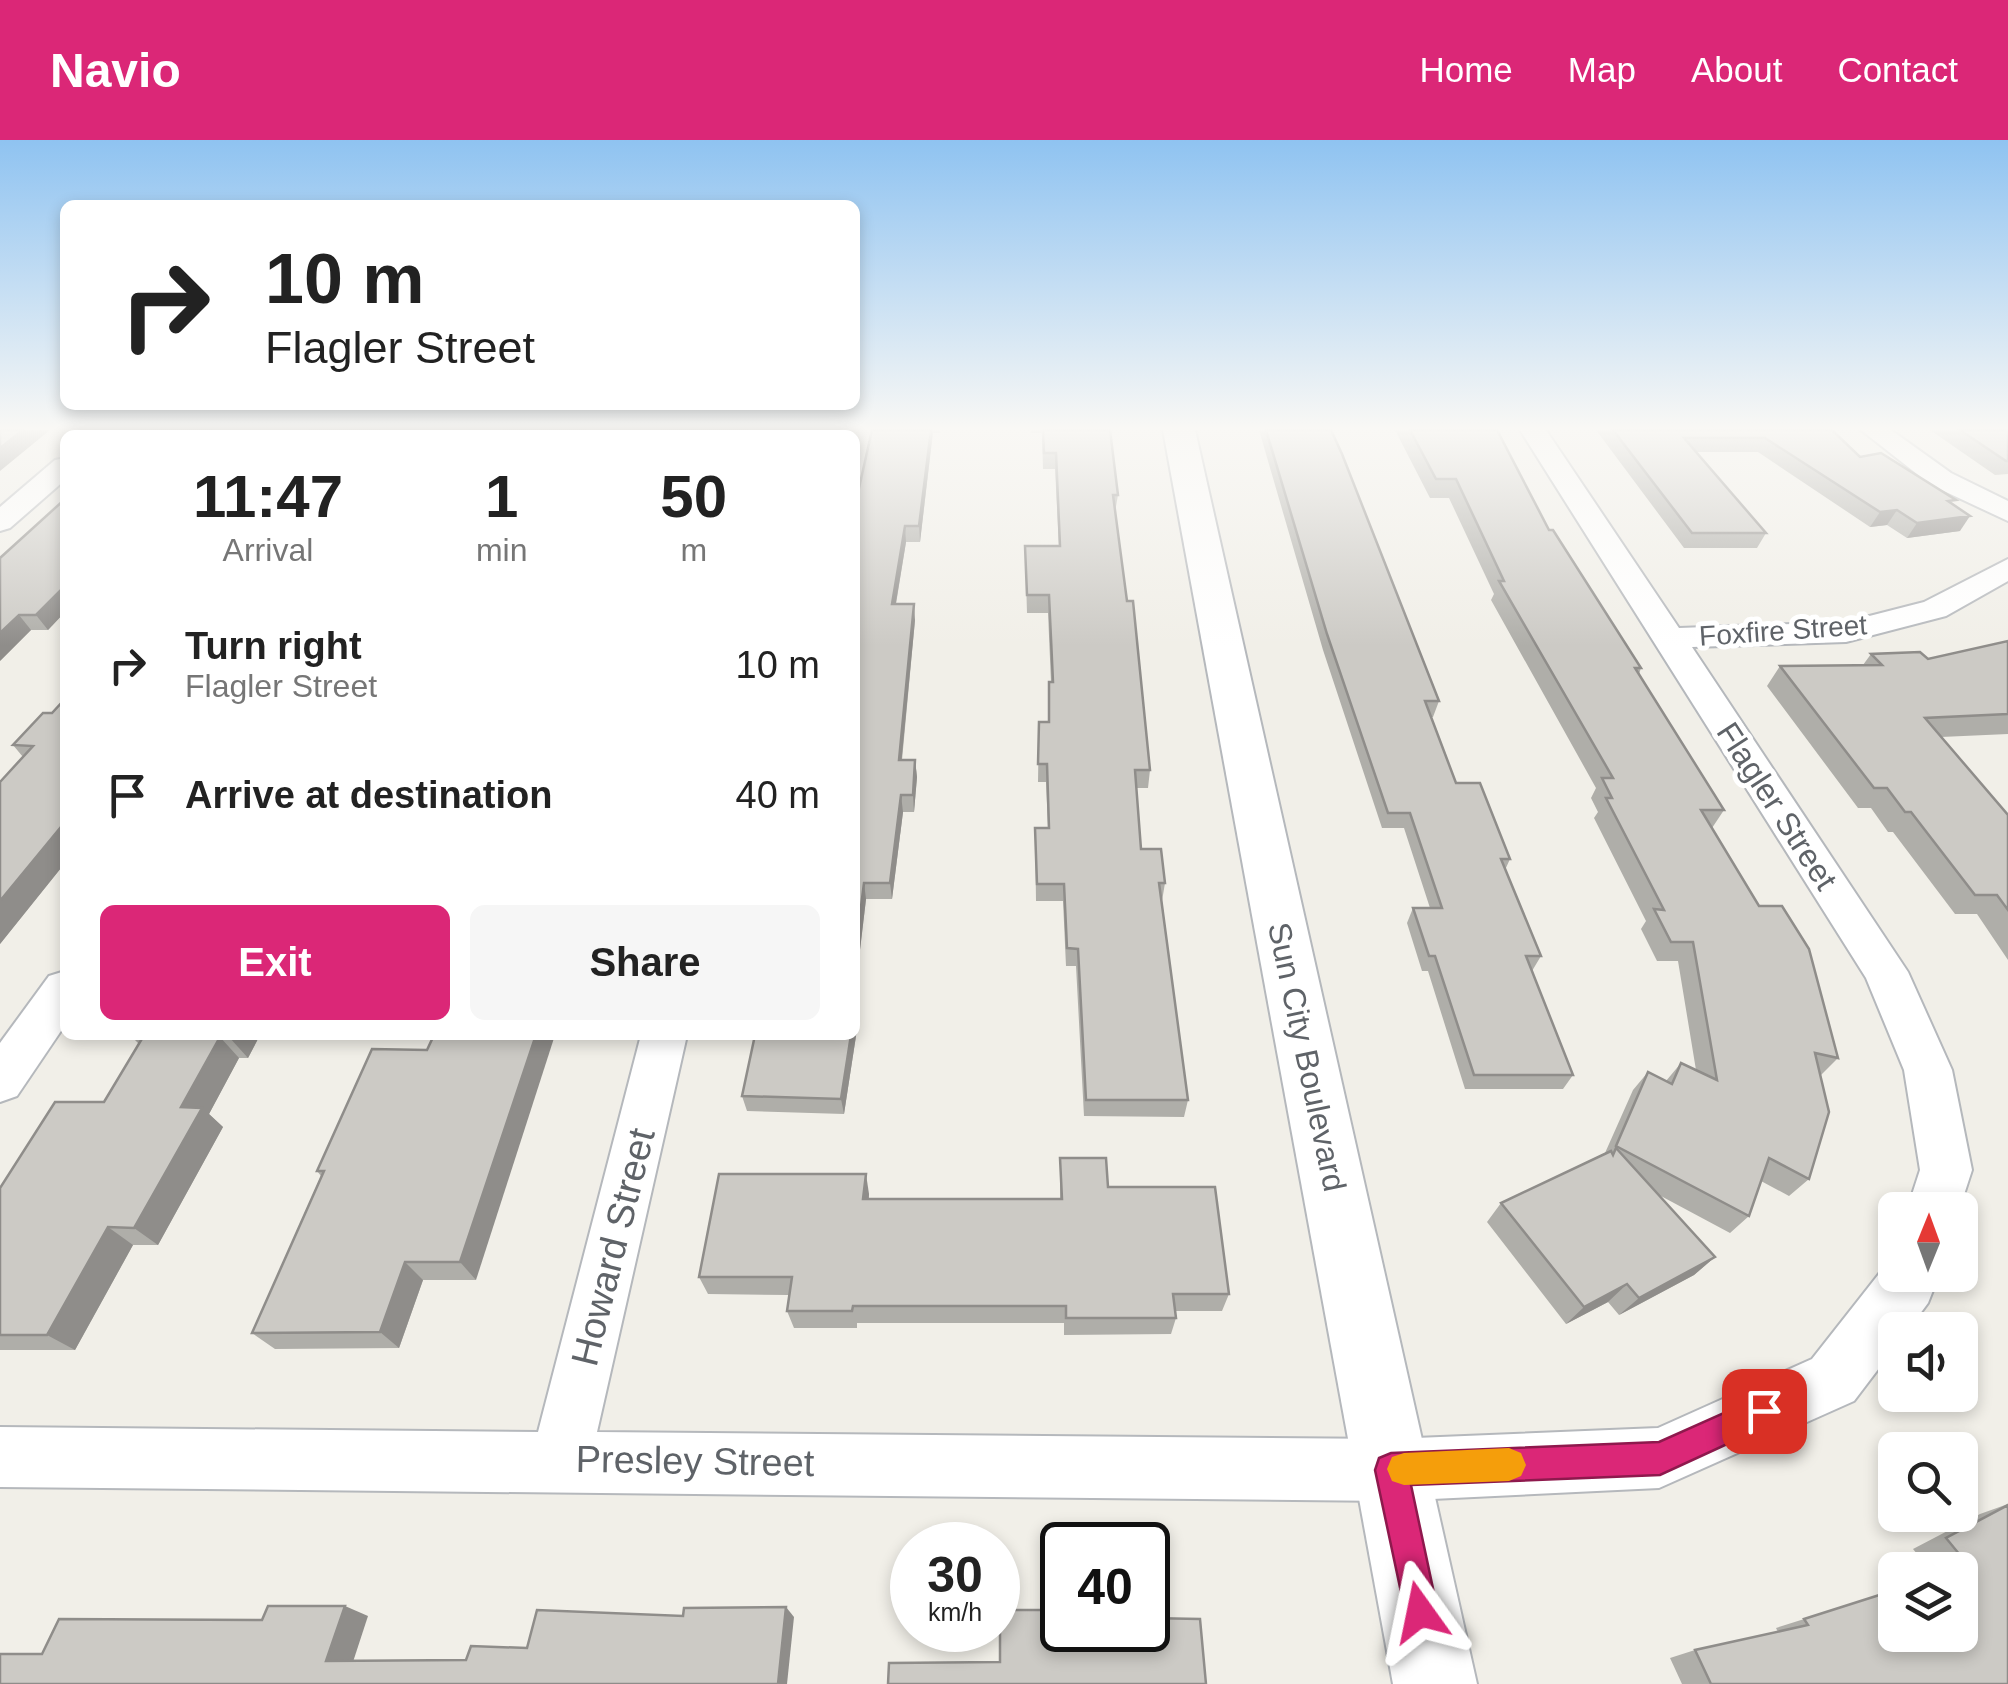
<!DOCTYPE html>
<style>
:root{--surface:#fff;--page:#f6f6f6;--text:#222;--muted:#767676;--accent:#db2777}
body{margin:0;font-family:Arial,sans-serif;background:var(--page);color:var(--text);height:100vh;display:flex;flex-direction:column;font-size:38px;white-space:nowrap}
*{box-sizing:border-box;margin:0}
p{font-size:32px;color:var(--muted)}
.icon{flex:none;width:55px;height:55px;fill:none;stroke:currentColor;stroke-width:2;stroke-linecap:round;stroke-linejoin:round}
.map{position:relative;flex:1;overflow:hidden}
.panel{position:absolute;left:60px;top:290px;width:800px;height:610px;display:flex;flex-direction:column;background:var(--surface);border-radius:15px;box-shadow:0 5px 15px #0003}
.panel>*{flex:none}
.top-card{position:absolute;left:60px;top:60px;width:800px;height:210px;border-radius:15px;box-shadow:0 5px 15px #0003;background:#fff;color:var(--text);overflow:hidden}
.needle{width:65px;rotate:1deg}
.tools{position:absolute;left:1878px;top:1052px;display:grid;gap:20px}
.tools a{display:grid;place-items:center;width:100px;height:100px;border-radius:15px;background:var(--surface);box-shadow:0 5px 15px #0003;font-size:50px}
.speed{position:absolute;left:890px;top:1382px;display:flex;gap:20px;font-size:50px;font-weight:700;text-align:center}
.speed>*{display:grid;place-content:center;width:130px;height:130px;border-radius:50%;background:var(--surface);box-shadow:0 5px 15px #0003;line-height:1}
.speed small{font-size:25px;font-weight:400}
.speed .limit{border:5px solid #111;border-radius:15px;background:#fff;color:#111}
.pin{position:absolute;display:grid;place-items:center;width:85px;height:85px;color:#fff;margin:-42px;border-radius:20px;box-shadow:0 5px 15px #0006}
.me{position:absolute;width:110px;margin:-55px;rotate:348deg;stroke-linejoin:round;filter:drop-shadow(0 0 8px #0008)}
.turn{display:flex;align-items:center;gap:35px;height:210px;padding:0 40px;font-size:45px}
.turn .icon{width:130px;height:130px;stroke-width:2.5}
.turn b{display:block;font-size:70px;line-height:85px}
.eta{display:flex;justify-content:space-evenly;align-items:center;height:170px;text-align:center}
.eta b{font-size:60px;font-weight:600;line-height:70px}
.action{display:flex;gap:20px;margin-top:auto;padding:20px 40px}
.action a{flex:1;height:115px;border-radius:15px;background:var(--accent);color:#fff;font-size:40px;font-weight:600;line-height:115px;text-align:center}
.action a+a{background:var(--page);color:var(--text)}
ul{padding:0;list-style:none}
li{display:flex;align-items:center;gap:30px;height:130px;padding:0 40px}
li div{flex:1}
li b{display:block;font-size:38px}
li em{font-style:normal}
header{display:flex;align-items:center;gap:60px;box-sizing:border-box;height:140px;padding:0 50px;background:var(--accent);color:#fff}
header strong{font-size:48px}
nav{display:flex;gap:55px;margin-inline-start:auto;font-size:35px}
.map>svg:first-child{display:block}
</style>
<header>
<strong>Navio</strong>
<nav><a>Home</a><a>Map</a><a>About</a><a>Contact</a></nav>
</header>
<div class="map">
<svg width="2008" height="1544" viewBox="0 0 2008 1544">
<rect width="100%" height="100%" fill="#f1efe8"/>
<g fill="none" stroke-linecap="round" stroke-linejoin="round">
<defs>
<g id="minor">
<path d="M91,290H119L116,295H88Z"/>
<path d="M446,290H473L470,295H443Z"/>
<path d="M797,290H823L822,295H796Z"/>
<path d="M1520,290H1546L1679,488L1846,482L1924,462L2008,419V441L1946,476L1846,502L1692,507L1908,832L1952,930L1972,1030L1959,1070H1907L1920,1030L1904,930L1866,838Z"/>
<path d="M1861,290H1891L1951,333L2008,361V381L1931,345Z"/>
<path d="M65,318V340L10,388L0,391V367L55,320Z"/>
<path d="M65,831V885L17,956L0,962V903L49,836Z"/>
<path d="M641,895H687L597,1292L1391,1299L1658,1288L1812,1219L1893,1116L1895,1135H1939L1928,1163L1908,1190H1895V1207L1854,1261L1659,1348L1391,1361L0,1347V1287L538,1292Z"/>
</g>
<path id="tertiary" d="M1163,290H1195L1477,1544H1393Z"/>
</defs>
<use href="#minor" stroke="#b5b8bc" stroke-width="4"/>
<use href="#tertiary" stroke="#b5b8bc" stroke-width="4"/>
<use href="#minor" fill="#fff" fill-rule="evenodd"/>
<use href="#tertiary" fill="#fff" fill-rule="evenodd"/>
</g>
<g fill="#afaea9">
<path d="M141,290H242L238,295H136Z"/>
<path d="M872,290H940V293H933L920,402H906L896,464L915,480L902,620H915L917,637L914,672H903L892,759H866L855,852V366Z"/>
<path d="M1031,290H1110L1118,355L1115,372L1150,630L1148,648H1136L1141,709L1165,743L1162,761L1188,960L1184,977L1084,976L1076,826H1066L1063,761H1036L1035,688H1048L1046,642H1038L1039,582H1048L1051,542L1048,473H1027L1025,406H1059L1055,329H1043L1042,293H1031Z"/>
<path d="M1259,290H1331L1439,561L1433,577H1431L1456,643L1510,719L1505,730L1541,816L1532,831L1573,935L1563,949H1465L1428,831H1422L1407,783L1413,768H1430L1404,688H1382L1323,510Z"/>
<path d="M1395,290H1497L1549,390L1641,528L1639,534L1724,670L1712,688L1838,918L1820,936L1809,1039L1789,1056L1761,1041L1749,1076L1730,1093L1659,1055L1715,1117L1694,1135L1619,1175L1608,1162L1566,1184L1487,1082L1501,1063L1605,1013L1633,950L1648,932L1666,941L1681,923L1696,930L1678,821H1657L1641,789L1646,781L1594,678L1598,672L1591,658L1596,648L1491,460L1494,454L1449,358H1430Z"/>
<path d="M1596,290H1832L1860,317L1953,365L1960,391L1907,398L1887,385L1870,387L1758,312H1696L1766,393L1757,408H1684Z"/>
<path d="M1930,290H2008V334L1995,335Z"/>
<path d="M65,359V472L48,490H31L0,521Z"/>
<path d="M2008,501V594L1941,597L2008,675V820L1977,774H1955L1893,692H1888L1871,668H1858L1767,546L1780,526L1863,525L1871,514L1928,519Z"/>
<path d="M65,559V723L0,804L23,617L13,605L52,573Z"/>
<path d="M860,870L844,974L747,971L742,956Z"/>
<path d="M260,895L248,918H239L209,974L223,987L158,1105H133L75,1210H0V1048L104,962L139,904L132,897Z"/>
<path d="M427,910L476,1140H423L399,1208L275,1209L252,1193L321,1036L317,1031Z"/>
<path d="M1060,1018L1108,1047L1229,1154L1222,1171H1176V1178L1171,1194L1064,1195V1183H857V1188H794L787,1171L789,1155L708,1154L699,1137L869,1054V1059H1060Z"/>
<path d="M2008,1364V1544H1682L1670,1518L1695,1510L1778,1492L1776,1488L1960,1430H1930L1913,1409L1980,1374Z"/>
</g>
<g fill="#8f8d8a">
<path d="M23,290H50L0,331V308Z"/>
<path d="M221,290H242L238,295H224Z"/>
<path d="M379,290H401L397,295H375Z"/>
<path d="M586,290H598L595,295H585Z"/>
<path d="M931,290H933L920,402L919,386Z"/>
<path d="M1897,370L1887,385L1870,387L1880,372Z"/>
<path d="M1970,376L1960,391L1907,398L1917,383Z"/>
<path d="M905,386L906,402L893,480L892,464Z"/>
<path d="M65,446V472L48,490L36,475Z"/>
<path d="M914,464L915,480L900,636L899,620Z"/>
<path d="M19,475L31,490L0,521V493Z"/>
<path d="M915,620L917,637L914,672L913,655Z"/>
<path d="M901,655L903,672L892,759L890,743Z"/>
<path d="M65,682V723L0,804V761Z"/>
<path d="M864,743L866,759L855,852V814Z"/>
<path d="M857,854L860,870L844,974L841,959L851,895H855V868Z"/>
<path d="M230,895H260L248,918L229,897Z"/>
<path d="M536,895H555L476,1140L460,1122Z"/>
<path d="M220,897L239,918L209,974L223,987L158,1105L134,1088L181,967Z"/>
<path d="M866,1034L869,1054L867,1078L863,1059Z"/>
<path d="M108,1087L133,1105L75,1210L47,1195Z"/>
<path d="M1715,1117L1694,1135L1619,1175L1639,1158Z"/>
<path d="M405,1122L423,1140L399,1208L380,1192Z"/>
<path d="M1627,1144L1608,1162L1566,1184L1584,1167Z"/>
<path d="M345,1466L368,1476L351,1528L326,1521Z"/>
<path d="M786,1467L794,1477L787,1544H778Z"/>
</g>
<g fill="#cccac5" stroke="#8f8d8a" stroke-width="2.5">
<path d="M0,290H23L0,308Z"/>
<path d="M141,290H210L205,295H136Z"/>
<path d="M309,290H379L375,295H305Z"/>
<path d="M503,290H586L585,293H572L570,295H500Z"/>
<path d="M662,290H747L746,295H679V293H661Z"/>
<path d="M872,290H931L919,386H905L892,464H914L899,620H915L913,655H901L890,743H864L855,814V366Z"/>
<path d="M1043,290H1110L1118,355H1113L1127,461H1133L1150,630H1135L1141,709H1161L1165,743H1159L1188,960H1086L1078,809L1067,808L1064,744H1037L1035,688H1049L1047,624H1038L1039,582H1049V542H1053L1049,455H1027L1025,406H1060L1056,313H1044Z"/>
<path d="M1266,290H1331L1342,314L1439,561H1425L1456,643H1480L1510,719H1501L1541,816H1526L1573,935H1474L1435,816H1429L1413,768H1442L1410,673H1388L1327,494Z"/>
<path d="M1410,290H1497L1549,390H1553L1641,528H1635L1724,670H1701L1759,766H1782L1809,809L1838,918L1815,913L1829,972L1809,1039L1769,1018L1749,1076L1616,1006L1648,932L1672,944L1681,923L1717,940L1693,802H1671L1654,769L1664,770L1606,658H1612L1602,638H1613L1499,441H1504L1456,339H1436Z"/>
<path d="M1613,290H1832L1860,317L1881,313L1956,360L1948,361L1970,376L1917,383L1897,370L1880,372L1765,298H1684L1766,393H1692Z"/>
<path d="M1960,290H2008V321H2006Z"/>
<path d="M65,359V446L36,475H19L0,493V418Z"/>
<path d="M2008,501V574L1925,578L2008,675V770L1997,755H1975L1911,672H1905L1887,648H1874L1780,526L1882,525L1871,514L1920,512L1928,519Z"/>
<path d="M65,559V682L0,761V642L33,606L13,605L43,573H52Z"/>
<path d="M133,895H230L229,897H220L181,967L202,968L134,1088L108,1087L47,1195H0V1048L55,962H104L143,897H132Z"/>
<path d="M434,895H536L460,1122H405L380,1192L252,1193L324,1031H317L372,909L427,910Z"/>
<path d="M755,895H851L841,959L742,956Z"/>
<path d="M1616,1008L1715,1117L1639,1158L1627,1144L1584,1167L1501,1063L1611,1011L1613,1015Z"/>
<path d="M1060,1018H1106L1108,1047H1215L1229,1154H1173L1176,1178H1066V1166H853L852,1171H787L792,1137H699L719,1034H866L863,1059H1062Z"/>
<path d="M2008,1365V1544H1711L1695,1510L1808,1485L1804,1479L1895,1450V1495H1960V1430H1956L1969,1426L1946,1398Z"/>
<path d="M268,1466H345L326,1521L466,1520L471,1506L527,1508L537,1470L683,1476L684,1468L786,1467L778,1544H0V1514H42L59,1479L262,1480Z"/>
<path d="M1000,1470H1062V1490H1148V1478L1200,1479L1206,1544H888L889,1523L1000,1522Z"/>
</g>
<linearGradient id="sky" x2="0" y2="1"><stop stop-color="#8fc3f1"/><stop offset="0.57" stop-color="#f9f8f5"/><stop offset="1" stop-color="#f9f8f5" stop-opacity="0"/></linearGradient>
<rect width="2008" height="506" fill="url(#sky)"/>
<path fill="#db2777" stroke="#8e194d" stroke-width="2.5" d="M1764,1255L1775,1260L1779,1271L1775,1282L1660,1335L1411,1345L1438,1472L1433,1485L1420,1490L1408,1485L1375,1330L1379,1318L1391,1313L1659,1302Z"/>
<path fill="#f59e0b" d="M1509,1308L1521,1313L1526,1325L1521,1336L1509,1341L1404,1345L1392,1341L1387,1329L1392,1317L1404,1313Z"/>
<g text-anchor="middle" stroke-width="10" stroke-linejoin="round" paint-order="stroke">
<g font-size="28" fill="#5f6368" stroke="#fff">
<text transform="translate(1783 490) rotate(-4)" y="10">Foxfire Street</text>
</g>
<g font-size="32" fill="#5f6368" stroke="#fff">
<text transform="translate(1777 666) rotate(57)" y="11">Flagler Street</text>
<text transform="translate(1307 917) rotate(78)" y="11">Sun City Boulevard</text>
</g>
<g font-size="38" fill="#5f6368" stroke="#fff">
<text transform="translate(613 1107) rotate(-76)" y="13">Howard Street</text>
<text transform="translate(695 1321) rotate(1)" y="13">Presley Street</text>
</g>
</g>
</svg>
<div class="tools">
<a><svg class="needle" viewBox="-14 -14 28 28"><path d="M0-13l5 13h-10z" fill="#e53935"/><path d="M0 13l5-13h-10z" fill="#767676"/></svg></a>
<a><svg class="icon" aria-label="sound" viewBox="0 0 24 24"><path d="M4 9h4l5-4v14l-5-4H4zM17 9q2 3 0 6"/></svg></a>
<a><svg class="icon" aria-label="search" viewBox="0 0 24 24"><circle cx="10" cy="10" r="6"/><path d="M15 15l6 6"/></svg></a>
<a><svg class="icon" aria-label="layers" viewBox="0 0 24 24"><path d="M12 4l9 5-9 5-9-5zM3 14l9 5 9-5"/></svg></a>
</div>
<div class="speed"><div>30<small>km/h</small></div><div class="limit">40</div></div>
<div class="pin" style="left:1764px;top:1271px;background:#d93025"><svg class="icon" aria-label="arrive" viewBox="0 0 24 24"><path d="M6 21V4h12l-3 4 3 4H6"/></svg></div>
<svg class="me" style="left:1420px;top:1472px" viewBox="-20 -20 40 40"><path d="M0-17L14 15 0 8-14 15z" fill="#db2777" stroke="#fff" stroke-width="4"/></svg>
<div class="top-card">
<div class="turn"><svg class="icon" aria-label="right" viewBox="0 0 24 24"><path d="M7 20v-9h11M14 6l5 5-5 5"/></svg><div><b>10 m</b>Flagler Street</div></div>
</div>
<section class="panel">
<div class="eta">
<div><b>11:47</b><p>Arrival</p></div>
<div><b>1</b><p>min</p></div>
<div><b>50</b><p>m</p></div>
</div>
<ul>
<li><svg class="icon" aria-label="right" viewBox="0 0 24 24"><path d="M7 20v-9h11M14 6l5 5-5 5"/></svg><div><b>Turn right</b><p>Flagler Street</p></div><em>10 m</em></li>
<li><svg class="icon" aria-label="arrive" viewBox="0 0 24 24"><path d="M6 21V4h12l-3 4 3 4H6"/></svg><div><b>Arrive at destination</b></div><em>40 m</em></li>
</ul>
<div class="action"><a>Exit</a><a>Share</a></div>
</section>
</div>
